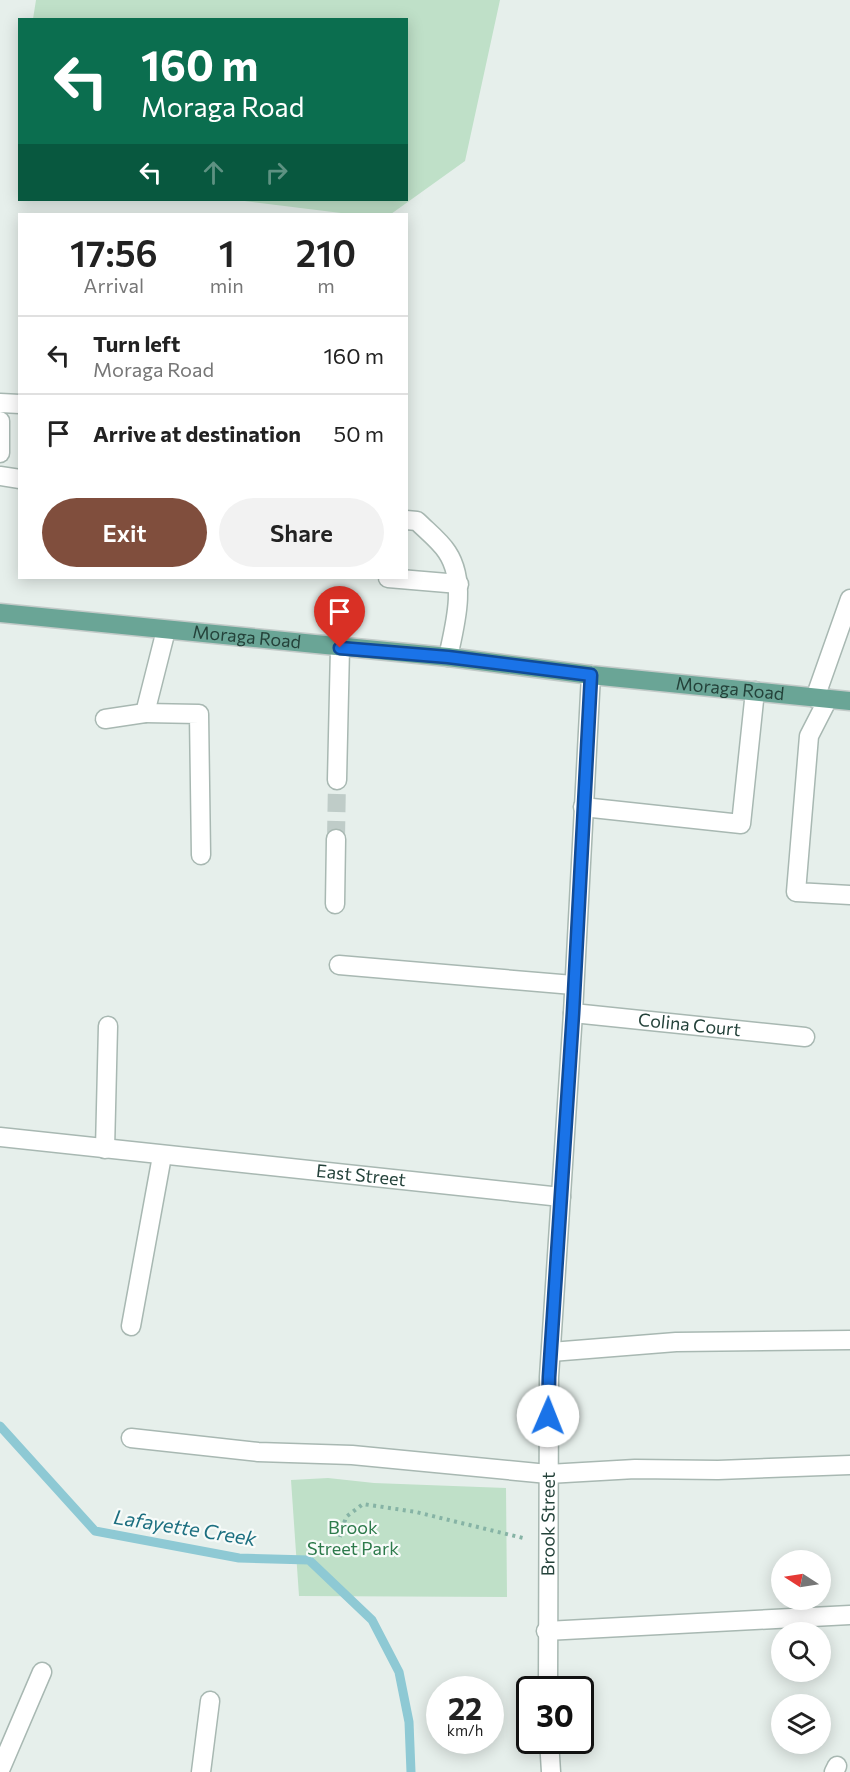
<!DOCTYPE html>
<style>
:root{--surface:#fff;--page:#f2f2f2;--text:#222;--muted:#767676;--line:#e0e0e0;--accent:#804e3d}
body{margin:0;font-family:Commissioner,sans-serif;background:var(--page);color:var(--text);height:100vh;display:flex;flex-direction:column;font-size:22px;white-space:nowrap}
*{box-sizing:border-box;margin:0}
p{font-size:20px;color:var(--muted)}
.icon{flex:none;width:33px;height:33px;fill:none;stroke:currentColor;stroke-width:2;stroke-linecap:round;stroke-linejoin:round}
.map{position:relative;flex:1;overflow:hidden}
.drawer{position:absolute;left:18px;top:213px;width:390px;height:366px;display:flex;flex-direction:column;background:var(--surface);border-radius:0px;box-shadow:0 3px 15px #0003}
.drawer>*{flex:none}
.top-card{position:absolute;left:18px;top:18px;width:390px;height:183px;border-radius:0px;box-shadow:0 3px 15px #0003;background:#0b6e4f;color:#fff;overflow:hidden}
.needle{width:39px;rotate:282deg}
.tools{position:absolute;left:771px;top:1550px;display:grid;gap:12px}
.tools a{display:grid;place-items:center;width:60px;height:60px;border-radius:50%;background:var(--surface);box-shadow:0 3px 15px #0003;font-size:30px}
.speed{position:absolute;left:426px;top:1676px;display:flex;gap:12px;font-size:30px;font-weight:700;text-align:center}
.speed>*{display:grid;place-content:center;width:78px;height:78px;border-radius:50%;background:var(--surface);box-shadow:0 3px 15px #0003;line-height:1}
.speed small{font-size:15px;font-weight:400}
.speed .limit{border:3px solid #111;border-radius:9px;background:#fff;color:#111}
.pin{position:absolute;display:grid;place-items:center;width:51px;height:51px;color:#fff;margin:-62px -26px;border-radius:50% 50% 50% 0;rotate:-45deg;box-shadow:0 0 6px #0007}
.pin .icon{rotate:45deg}
.me{position:absolute;width:66px;margin:-33px;rotate:1deg;stroke-linejoin:round;filter:drop-shadow(0 0 4px #0008)}
.turn{display:flex;align-items:center;gap:21px;height:126px;padding:0 24px;font-size:27px}
.turn .icon{width:78px;height:78px;stroke-width:2.5}
.turn b{display:block;font-size:42px;line-height:51px}
.lanes{display:flex;align-items:center;height:57px;padding:0 24px;background:#0003;justify-content:center;gap:30px;direction:ltr}
.lanes .off{opacity:.35}
.eta{display:flex;justify-content:space-evenly;align-items:center;height:102px;text-align:center}
.eta b{font-size:36px;font-weight:600;line-height:42px}
.action{display:flex;gap:12px;margin-top:auto;padding:12px 24px}
.action a{flex:1;height:69px;border-radius:36px;background:var(--accent);color:#fff;font-size:24px;font-weight:600;line-height:69px;text-align:center}
.action a+a{background:var(--page);color:var(--text)}
ul{padding:0;list-style:none}
li{display:flex;align-items:center;gap:18px;height:78px;padding:0 24px;border-top:2px solid var(--line)}
li div{flex:1}
li b{display:block;font-size:22px}
li em{font-style:normal}
.map>svg:first-child{display:block}
</style>
<div class="map">
<svg width="850" height="1772" viewBox="0 0 850 1772">
<rect width="100%" height="100%" fill="#e6efeb"/>
<g fill="#bfe0c8">
<path d="M36,0H500L465,161L391,214H349L237,200H406V20L33,19Z"/>
<path d="M328,1478L374,1483L506,1488L507,1597L299,1596L291,1480Z"/>
</g>
<g fill="none" stroke-linecap="round" stroke-linejoin="round">
<path stroke="#8ec9d4" stroke-width="9" d="M0,1426L95,1531L239,1558L309,1560L372,1620L399,1672L409,1722L411,1772"/>
<path stroke="#bfccc8" stroke-width="18" stroke-dasharray="18 9" stroke-linecap="butt" d="M336,839L337,780"/>
<defs>
<g id="minor">
<path d="M0,403L20,404"/>
<path d="M0,421V453"/>
<path d="M0,476L20,479"/>
<path d="M406,520L417,521C427,531 440,541 447,552C467,582 455,625 448,657"/>
<path d="M388,578L459,584"/>
<path d="M166,630L145,713L199,714L201,855"/>
<path d="M815,698L850,599"/>
<path d="M828,699L809,736L796,892L850,895"/>
<path d="M105,719L145,713"/>
<path d="M337,780L340,648"/>
<path d="M583,807L741,824L755,691"/>
<path d="M335,904L336,839"/>
<path d="M339,965L573,985"/>
<path id="s1" d="M573,1013L805,1037"/>
<path id="s2" d="M0,1137L561,1197"/>
<path d="M105,1149L108,1026"/>
<path d="M131,1326L162,1156"/>
<path d="M551,1352L676,1342L850,1340"/>
<path d="M131,1438L258,1452L352,1455L548,1474L635,1469L718,1470L850,1465"/>
<path d="M546,1631L850,1615"/>
<path id="s3" d="M548,1689L549,1377L573,1013L591,675"/>
<path d="M549,1740L551,1772"/>
<path d="M0,1770L42,1672"/>
<path d="M201,1772L210,1701"/>
<path d="M834,1772L837,1766"/>
</g>
<g id="major">
<path id="s4" d="M0,613L448,657L591,675L850,701"/>
</g>
</defs>
<use href="#minor" stroke="#a8b8b2" stroke-width="21"/>
<use href="#major" stroke="#c2cac8" stroke-width="21"/>
<path stroke="#86b3a5" stroke-width="4" stroke-dasharray="3 4.5" stroke-linecap="butt" d="M340,1537L346,1517L363,1504L416,1512L523,1538"/>
<use href="#minor" stroke="#fff" stroke-width="18"/>
<use href="#major" stroke="#6aa596" stroke-width="18"/>
</g>
<g fill="none" stroke-linecap="round" stroke-linejoin="round">
<defs>
<path id="route" d="M340,648L448,657L591,675L573,1013L549,1377L548,1416"/>
</defs>
<use href="#route" stroke="#114b97" stroke-width="15"/>
<use href="#route" stroke="#1a73e8" stroke-width="10"/>
</g>
<g text-anchor="middle" stroke-width="4.5" stroke-linejoin="round" paint-order="stroke">
<g font-size="18" fill="#24423a" stroke="#f7fbf9">
<text dy="6" stroke="none"><textPath href="#s4" startOffset="248">Moraga Road</textPath></text>
<text dy="6" stroke="none"><textPath href="#s4" startOffset="734">Moraga Road</textPath></text>
<text dy="6" stroke="none"><textPath href="#s1" startOffset="117">Colina Court</textPath></text>
<text dy="6" stroke="none"><textPath href="#s2" startOffset="363">East Street</textPath></text>
<text dy="6" stroke="none"><textPath href="#s3" startOffset="165">Brook Street</textPath></text>
</g>
<g font-size="18" fill="#2d7a4b" stroke="#f7fbf9">
<text x="353" y="1534">Brook<tspan x="353" dy="21">Street Park</tspan></text>
</g>
<g font-size="20" font-style="italic" fill="#1c6f80" stroke="#f7fbf9">
<text transform="translate(185 1528) rotate(9)" y="7">Lafayette Creek</text>
</g>
</g>
</svg>
<div class="tools">
<a><svg class="needle" viewBox="-14 -14 28 28"><path d="M0-13l5 13h-10z" fill="#e53935"/><path d="M0 13l5-13h-10z" fill="#767676"/></svg></a>
<a><svg class="icon" aria-label="search" viewBox="0 0 24 24"><circle cx="10" cy="10" r="6"/><path d="M15 15l6 6"/></svg></a>
<a><svg class="icon" aria-label="layers" viewBox="0 0 24 24"><path d="M12 4l9 5-9 5-9-5zM3 14l9 5 9-5"/></svg></a>
</div>
<div class="speed"><div>22<small>km/h</small></div><div class="limit">30</div></div>
<div class="pin" style="left:340px;top:648px;background:#d93025"><svg class="icon" aria-label="arrive" viewBox="0 0 24 24"><path d="M6 21V4h12l-3 4 3 4H6"/></svg></div>
<svg class="me" style="left:548px;top:1416px" viewBox="-20 -20 40 40"><circle r="19" fill="#fff"/><path d="M0-13L10 11 0 6-10 11z" fill="#1a73e8"/></svg>
<div class="top-card">
<div class="turn"><svg class="icon" aria-label="left" viewBox="0 0 24 24"><path d="M17 20v-9H6M10 6l-5 5 5 5"/></svg><div><b>160 m</b>Moraga Road</div></div>
<div class="lanes"><svg class="icon" aria-label="left" viewBox="0 0 24 24"><path d="M17 20v-9H6M10 6l-5 5 5 5"/></svg><svg class="icon off" aria-label="ahead" viewBox="0 0 24 24"><path d="M12 20V5M6 11l6-6 6 6"/></svg><svg class="icon off" aria-label="right" viewBox="0 0 24 24"><path d="M7 20v-9h11M14 6l5 5-5 5"/></svg></div>
</div>
<section class="drawer">
<div class="eta">
<div><b>17:56</b><p>Arrival</p></div>
<div><b>1</b><p>min</p></div>
<div><b>210</b><p>m</p></div>
</div>
<ul>
<li><svg class="icon" aria-label="left" viewBox="0 0 24 24"><path d="M17 20v-9H6M10 6l-5 5 5 5"/></svg><div><b>Turn left</b><p>Moraga Road</p></div><em>160 m</em></li>
<li><svg class="icon" aria-label="arrive" viewBox="0 0 24 24"><path d="M6 21V4h12l-3 4 3 4H6"/></svg><div><b>Arrive at destination</b></div><em>50 m</em></li>
</ul>
<div class="action"><a>Exit</a><a>Share</a></div>
</section>
</div>
